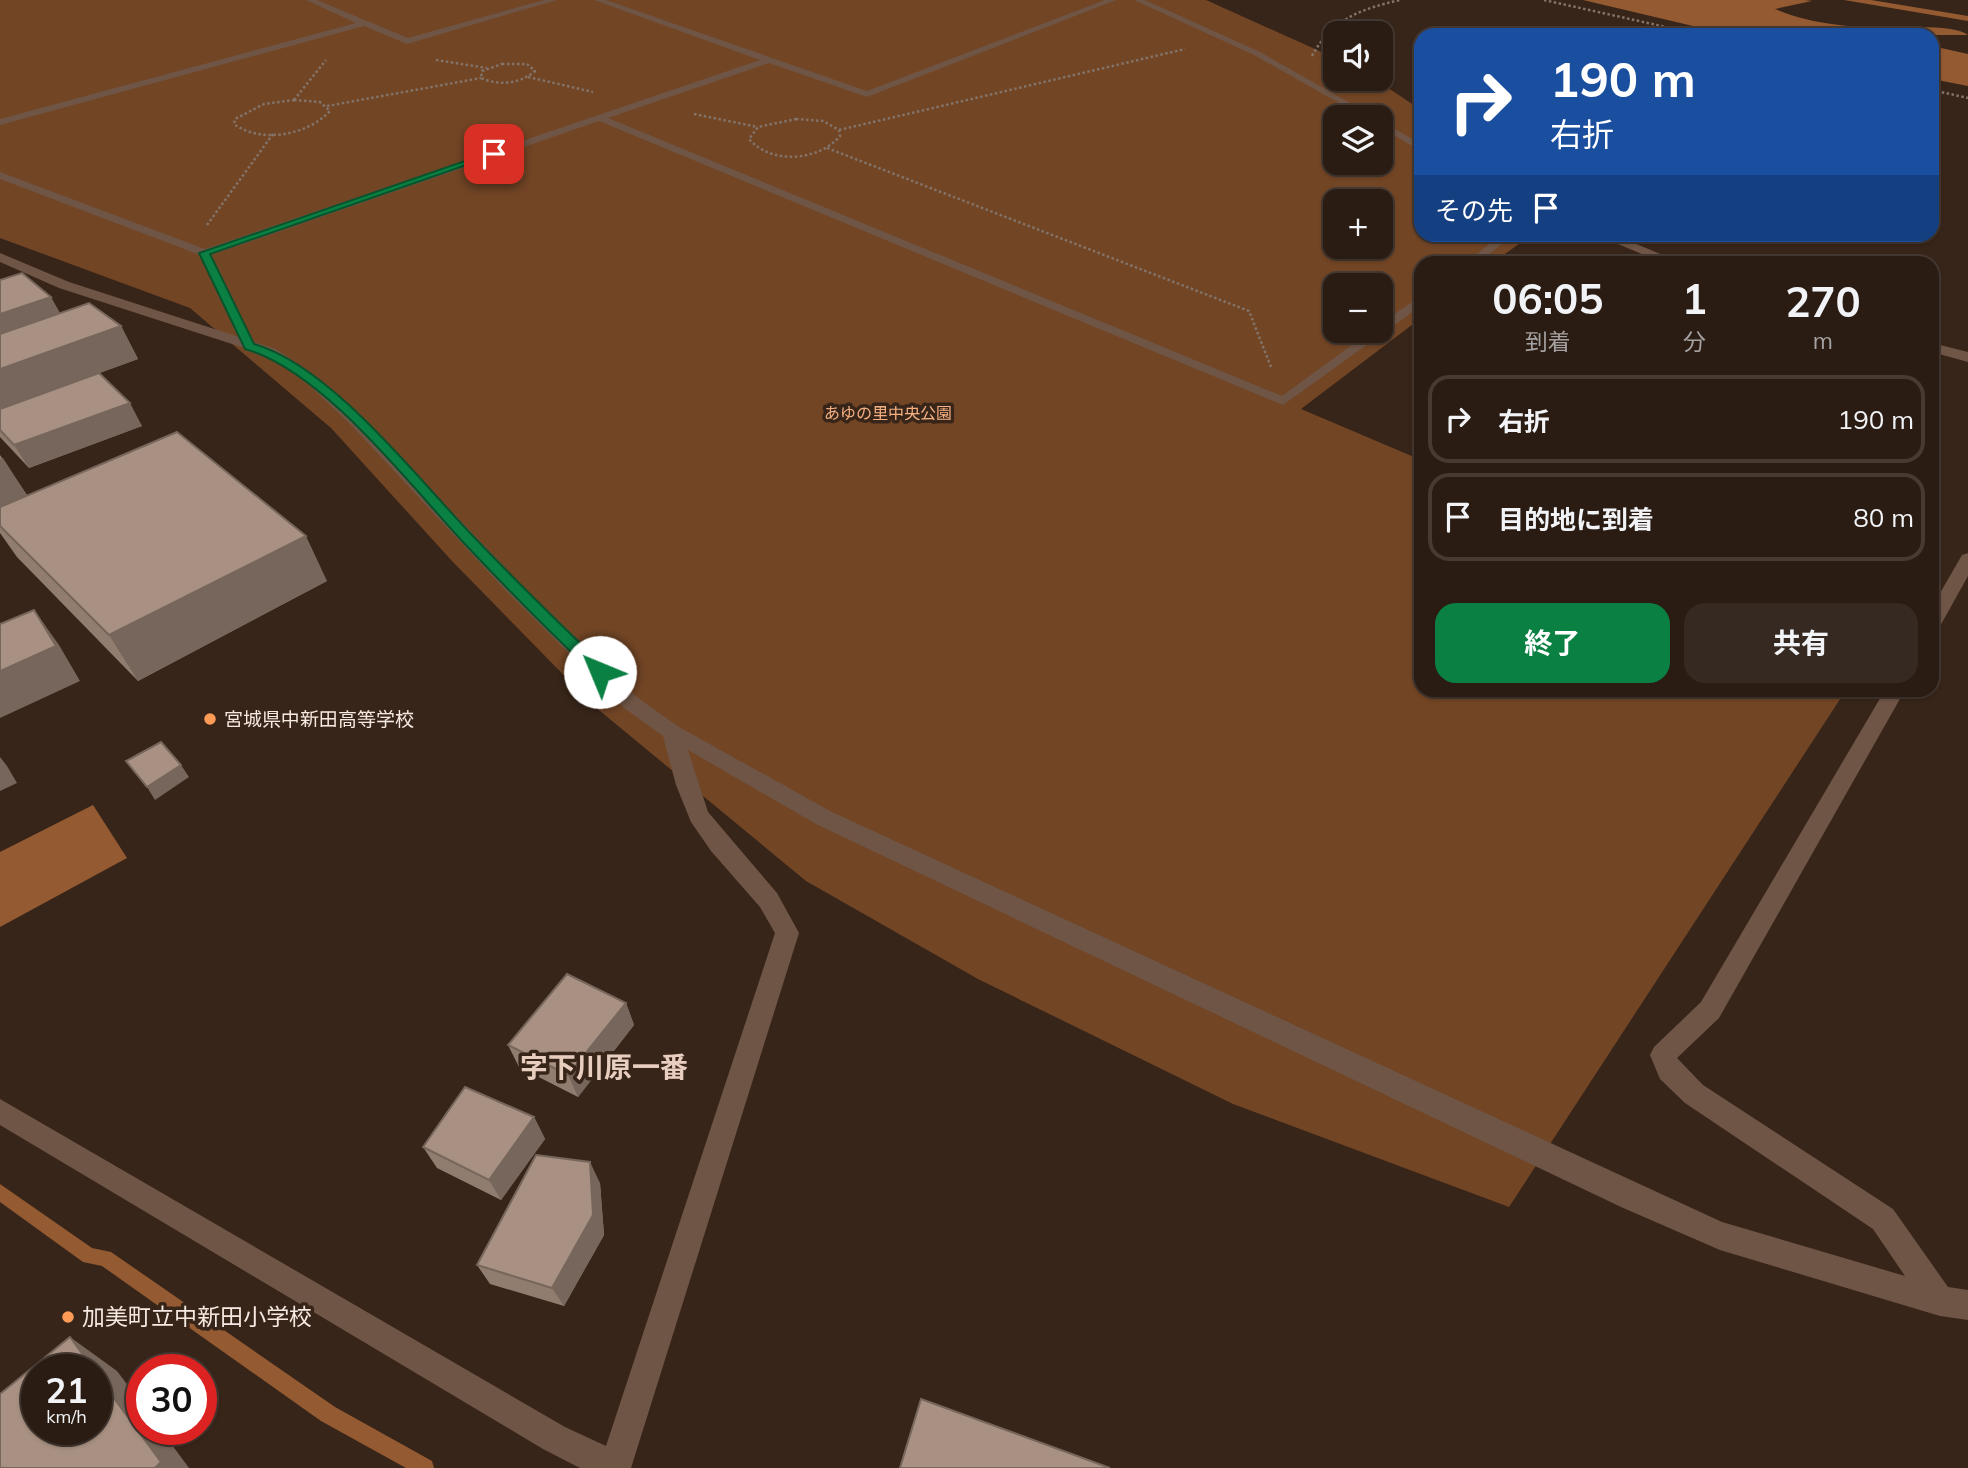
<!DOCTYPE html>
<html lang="ja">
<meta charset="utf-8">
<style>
:root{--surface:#2a1c13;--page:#362921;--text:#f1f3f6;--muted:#a5a1a0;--line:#463a33;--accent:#0b8043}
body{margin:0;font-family:Mulish,"Noto Sans JP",sans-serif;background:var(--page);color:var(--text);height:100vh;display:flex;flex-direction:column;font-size:26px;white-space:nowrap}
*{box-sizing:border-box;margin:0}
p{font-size:23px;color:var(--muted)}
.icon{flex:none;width:38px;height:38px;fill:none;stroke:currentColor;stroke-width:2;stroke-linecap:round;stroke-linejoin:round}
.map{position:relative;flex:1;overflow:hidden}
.panel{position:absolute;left:1414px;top:256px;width:525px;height:441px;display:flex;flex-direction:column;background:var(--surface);border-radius:21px;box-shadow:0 2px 5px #0004,0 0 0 2px var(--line)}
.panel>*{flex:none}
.top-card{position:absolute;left:1414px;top:28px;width:525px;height:214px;border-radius:21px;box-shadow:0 2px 5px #0004,0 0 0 2px var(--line);background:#1a4fa0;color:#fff;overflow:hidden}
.fabs{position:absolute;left:1323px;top:21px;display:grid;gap:14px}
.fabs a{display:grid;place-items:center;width:70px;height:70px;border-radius:14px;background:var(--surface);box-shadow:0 2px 5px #0004,0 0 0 2px var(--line);font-size:35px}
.speed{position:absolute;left:21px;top:1354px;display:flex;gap:14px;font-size:35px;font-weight:700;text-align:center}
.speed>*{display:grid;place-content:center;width:91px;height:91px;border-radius:50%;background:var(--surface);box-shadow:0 2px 5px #0004,0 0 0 2px var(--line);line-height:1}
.speed small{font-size:18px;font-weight:400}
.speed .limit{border:10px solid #d22;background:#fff;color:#111}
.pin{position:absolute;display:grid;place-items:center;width:60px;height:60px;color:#fff;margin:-30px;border-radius:14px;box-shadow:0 4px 10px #0006}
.me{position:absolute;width:77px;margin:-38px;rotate:315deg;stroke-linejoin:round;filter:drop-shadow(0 0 5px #0008)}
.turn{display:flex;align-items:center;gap:24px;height:147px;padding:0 21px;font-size:32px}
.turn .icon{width:91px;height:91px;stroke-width:2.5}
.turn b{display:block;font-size:49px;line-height:60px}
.then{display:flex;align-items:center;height:66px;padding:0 21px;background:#0003;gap:14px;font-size:26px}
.eta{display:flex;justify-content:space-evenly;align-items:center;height:119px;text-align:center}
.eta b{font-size:42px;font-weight:700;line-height:49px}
.cta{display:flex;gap:14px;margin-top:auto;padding:14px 21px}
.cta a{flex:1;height:80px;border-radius:21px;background:var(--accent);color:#fff;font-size:28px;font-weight:700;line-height:80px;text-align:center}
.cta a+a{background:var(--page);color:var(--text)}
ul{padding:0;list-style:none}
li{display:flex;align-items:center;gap:21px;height:88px;margin:0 14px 10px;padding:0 7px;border:4px solid var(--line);border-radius:21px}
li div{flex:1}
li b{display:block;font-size:26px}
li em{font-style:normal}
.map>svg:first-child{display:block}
</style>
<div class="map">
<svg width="1968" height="1468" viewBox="0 0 1968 1468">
<rect width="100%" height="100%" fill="#382519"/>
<path fill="#724525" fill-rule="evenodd" d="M0,0H1206L1335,58V79H1375L1421,110V234L1531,235L1494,262H1421V318L1301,409L1421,460V690H1846L1509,1207L1233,1104L978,979L806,881L594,706L452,561L331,428L190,308L0,238ZM1335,117H1381V163H1335ZM1335,201H1381V247H1335ZM1335,285H1381V331H1335Z"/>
<g fill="#945a31">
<path d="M1583,0H1805L1812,1L1775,9C1804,22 1844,27 1877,28C1900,29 1951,23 1968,35H1731Z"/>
<path d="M1844,0H1871L1968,16V21Z"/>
<path d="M1932,46L1968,54V86L1932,79Z"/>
<path d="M93,805L127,858L0,927V852Z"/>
</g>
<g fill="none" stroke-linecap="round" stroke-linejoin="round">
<path fill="#945a31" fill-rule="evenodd" d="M0,1184L92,1248L111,1252L335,1407L432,1461L434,1468H406L321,1421L102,1266L83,1262L0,1202Z"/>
<g stroke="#837368" stroke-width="2.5" stroke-dasharray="2.5 2.5" stroke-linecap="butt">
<path d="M1544,0L1702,35"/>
<path d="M1312,56C1332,19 1361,9 1400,0"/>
<path d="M436,60L487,68"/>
<path d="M502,64H527L535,71C520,84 499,86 481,78L482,71Z"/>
<path d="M528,77L593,92"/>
<path d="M1932,90L1968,98"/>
<path d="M294,100L320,102L330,111C308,135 261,144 234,124L235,119L264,104Z"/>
<path d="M294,100L326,60"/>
<path d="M327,106L481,78"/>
<path d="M694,114L758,127"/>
<path d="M796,119L823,121L839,130L840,136C819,161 771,165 749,139L758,127Z"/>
<path d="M839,130L1185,49"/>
<path d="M827,148L1249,311L1271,367"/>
<path d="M207,225L273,134"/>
</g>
<g fill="#6f5545" fill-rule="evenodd">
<path d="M306,0H317L408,38L544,0H557L407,44L364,26L0,125V119L356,23Z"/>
<path d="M594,0H606L867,91L1105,0H1116L867,97L769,63L608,118L1282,396L1371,331H1381V323L1421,296V306L1283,405L599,121L211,255L255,346L249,350L243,346L200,255L0,179V172L205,249L760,60Z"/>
<path d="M1134,0H1145L1260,52L1375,117H1364L1254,55Z"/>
<path d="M1381,121L1421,144V151L1381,128Z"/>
<path d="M1502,234H1515L1479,262H1467Z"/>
</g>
<g fill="#6f5545" fill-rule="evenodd">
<path d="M1594,234H1613L1679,262H1661Z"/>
<path d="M0,253L69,282L276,349L318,378L364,420L522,585L638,698L679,727L832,812L1722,1222L1905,1276L1873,1229L1685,1103L1660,1079L1650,1055L1654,1047L1701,1002L1885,690H1905L1719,1018L1677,1058L1703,1085L1893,1209L1948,1287L1968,1290V1320L1940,1316L1720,1250L1621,1207L816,824L688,750L708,812L777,893L799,933L631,1468H580L543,1449L0,1125V1099L565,1427L606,1446L775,933L760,907L711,851L691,822L676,785L663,736L624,708L508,593L352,426L308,384L266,355L59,288L0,262Z"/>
<path d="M1932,343L1968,352V362L1932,352Z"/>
<path d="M1968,553V576L1939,628L1932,630V607L1962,555Z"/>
</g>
</g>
<g fill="#907d70">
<path d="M0,280L60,313L121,326L138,359L99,373L142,426L29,468L0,437Z"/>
<path d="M0,455L27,495L327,581L138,681L17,557L0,533Z"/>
<path d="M626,1003L634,1025L578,1097L519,1067L508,1045Z"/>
<path d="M534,1117L545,1139L501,1200L437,1168L423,1147Z"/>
<path d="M600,1183L604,1235L564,1306L490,1284L477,1265Z"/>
</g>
<g fill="#76665b">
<path d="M51,297L69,329L0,354V314Z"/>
<path d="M121,326L138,359L0,410V369Z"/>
<path d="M130,403L142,426L29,468L14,445Z"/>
<path d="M3,458L31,502L0,515V459Z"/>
<path d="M306,536L327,581L138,681L109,635Z"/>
<path d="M34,610L59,645L80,681L0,718V671Z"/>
<path d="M0,757L7,766L17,783L0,791Z"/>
<path d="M181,765L189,777L155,800L147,787Z"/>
<path d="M626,1003L634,1025L578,1097L568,1075Z"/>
<path d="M534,1117L545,1139L501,1200L489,1180Z"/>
<path d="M590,1162L600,1183L604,1235L564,1306L552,1288Z"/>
<path d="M70,1337L117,1371L142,1404V1430H161L189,1468H155L96,1374V1370H94Z"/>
</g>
<g fill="#a89182" stroke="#76665b" stroke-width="2">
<path d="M22,273L51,297L0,314V280Z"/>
<path d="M89,303L121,326L0,369V334Z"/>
<path d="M99,373L130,403L14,445L0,430V409Z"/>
<path d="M177,432L306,536L109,635L0,526V507Z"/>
<path d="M34,610L56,646L0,671V624Z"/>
<path d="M161,742L181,765L147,787L126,761Z"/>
<path d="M567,974L626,1003L568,1075L508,1045Z"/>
<path d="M465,1087L534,1117L489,1180L423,1147Z"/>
<path d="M536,1155L590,1162L593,1215L552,1288L477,1265Z"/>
<path d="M70,1337L94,1370H37V1430H96V1374L161,1462L155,1468H0V1394Z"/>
<path d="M921,1399L1110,1468H900Z"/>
</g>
<path fill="#0b8043" stroke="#07532c" stroke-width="2" d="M491,152L498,154L210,254L254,344C331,366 417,478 473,536C516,581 561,625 606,668L608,672L600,677L595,675C550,632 506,588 463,542C408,483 323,371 245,349L199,253Z"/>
<g fill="#fe9c57" stroke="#382519" stroke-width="2.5">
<circle cx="210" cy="719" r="7"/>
<circle cx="68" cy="1317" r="7"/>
</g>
<g text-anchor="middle" stroke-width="7" stroke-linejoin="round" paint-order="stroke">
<g font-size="16" fill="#f4b083" stroke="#382519">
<text x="888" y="419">あゆの里中央公園</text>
</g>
<g font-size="19" fill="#f6e9e1" stroke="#382519" text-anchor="start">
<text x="224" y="726">宮城県中新田高等学校</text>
</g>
<g font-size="23" fill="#f6e9e1" stroke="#382519" text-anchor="start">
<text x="82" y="1325">加美町立中新田小学校</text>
</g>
<g font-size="28" font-weight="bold" fill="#e8cebf" stroke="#382519">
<text x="604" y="1077">字下川原一番</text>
</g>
</g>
</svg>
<div class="fabs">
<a><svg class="icon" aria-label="sound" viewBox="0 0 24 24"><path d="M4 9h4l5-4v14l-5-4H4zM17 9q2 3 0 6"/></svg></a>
<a><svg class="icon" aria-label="layers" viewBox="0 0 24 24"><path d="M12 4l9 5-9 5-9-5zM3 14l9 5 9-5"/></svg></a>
<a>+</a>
<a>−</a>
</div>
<div class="speed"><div>21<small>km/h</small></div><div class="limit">30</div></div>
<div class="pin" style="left:494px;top:154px;background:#d93025"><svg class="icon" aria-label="arrive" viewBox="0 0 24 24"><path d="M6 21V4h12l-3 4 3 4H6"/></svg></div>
<svg class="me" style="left:600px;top:672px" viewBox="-20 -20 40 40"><circle r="19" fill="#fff"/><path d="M0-13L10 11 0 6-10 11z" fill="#0b8043"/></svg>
<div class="top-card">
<div class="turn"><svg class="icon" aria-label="right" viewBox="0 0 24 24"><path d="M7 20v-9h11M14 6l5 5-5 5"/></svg><div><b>190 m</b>右折</div></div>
<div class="then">その先<svg class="icon" aria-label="arrive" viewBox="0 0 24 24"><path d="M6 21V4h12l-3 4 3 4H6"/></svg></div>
</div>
<section class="panel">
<div class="eta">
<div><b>06:05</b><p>到着</p></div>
<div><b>1</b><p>分</p></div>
<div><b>270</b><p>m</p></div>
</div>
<ul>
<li><svg class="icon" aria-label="right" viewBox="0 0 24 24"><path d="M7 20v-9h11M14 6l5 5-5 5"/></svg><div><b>右折</b></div><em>190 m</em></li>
<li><svg class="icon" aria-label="arrive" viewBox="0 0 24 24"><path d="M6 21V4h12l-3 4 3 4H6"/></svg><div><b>目的地に到着</b></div><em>80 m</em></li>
</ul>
<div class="cta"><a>終了</a><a>共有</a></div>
</section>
</div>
